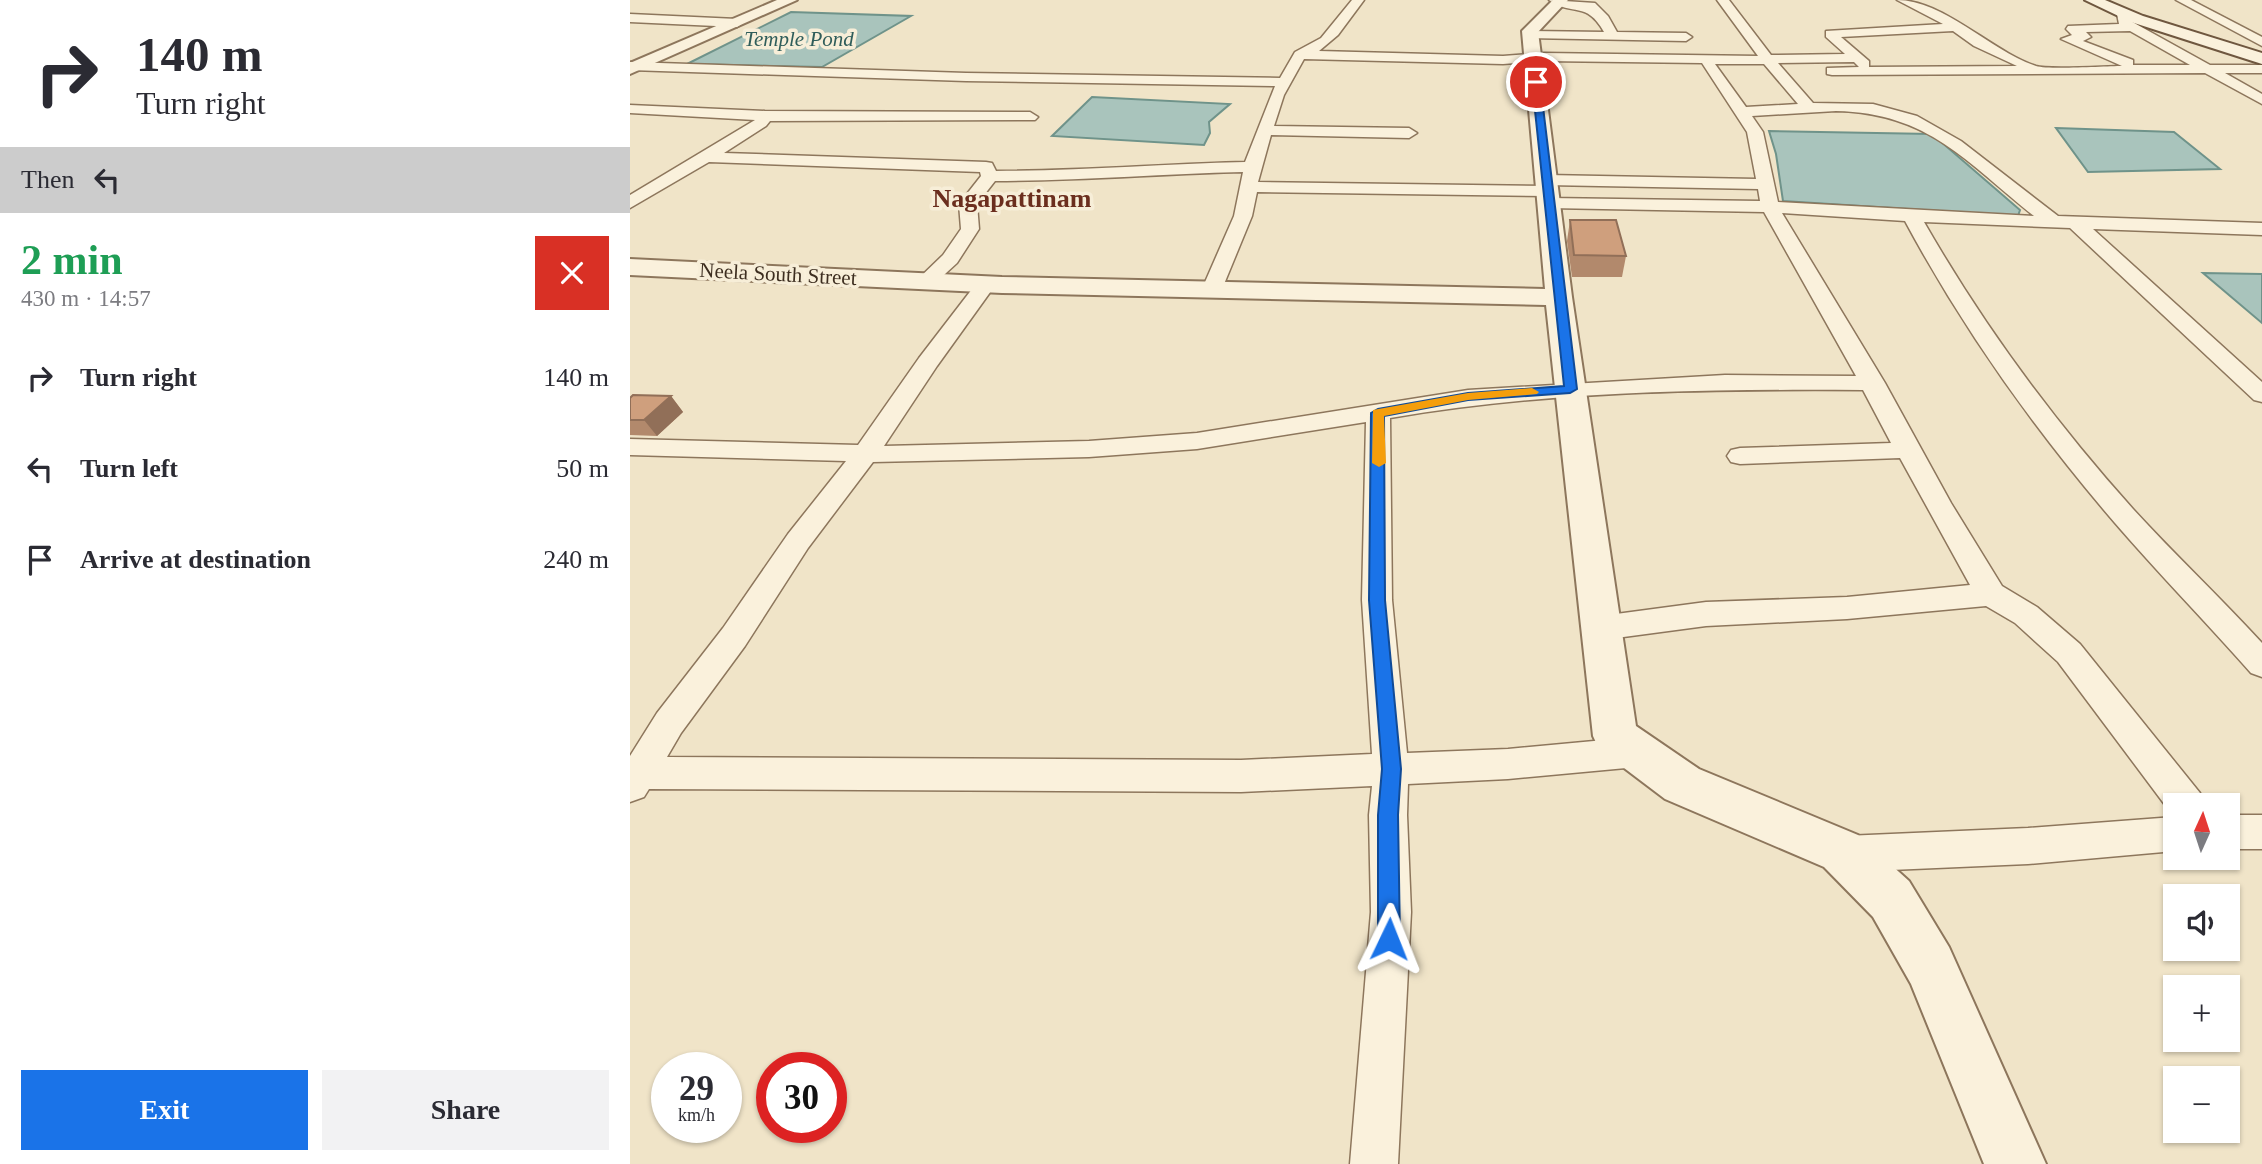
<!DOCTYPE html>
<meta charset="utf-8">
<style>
:root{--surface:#fff;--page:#f2f2f3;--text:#2b2b33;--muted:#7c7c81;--accent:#1a73e8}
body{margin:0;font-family:"Times New Roman",serif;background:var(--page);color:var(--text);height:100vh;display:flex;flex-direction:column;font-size:26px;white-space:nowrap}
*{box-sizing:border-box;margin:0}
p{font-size:23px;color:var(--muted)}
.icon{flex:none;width:38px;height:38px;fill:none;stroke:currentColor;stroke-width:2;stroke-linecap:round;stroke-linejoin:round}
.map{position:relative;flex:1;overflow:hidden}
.side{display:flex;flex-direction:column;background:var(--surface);width:630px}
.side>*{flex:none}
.top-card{background:#fff;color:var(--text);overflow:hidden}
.needle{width:46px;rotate:3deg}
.controls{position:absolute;left:1533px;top:793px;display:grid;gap:14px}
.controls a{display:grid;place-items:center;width:77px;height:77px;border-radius:0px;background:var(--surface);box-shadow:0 2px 5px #0004;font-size:35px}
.speed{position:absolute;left:21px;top:1052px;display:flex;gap:14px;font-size:35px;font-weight:700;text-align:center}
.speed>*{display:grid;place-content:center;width:91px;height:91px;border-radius:50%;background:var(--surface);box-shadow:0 2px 5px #0004;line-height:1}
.speed small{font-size:18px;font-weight:400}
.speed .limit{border:10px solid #d22;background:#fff;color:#111}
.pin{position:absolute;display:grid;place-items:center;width:60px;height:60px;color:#fff;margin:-30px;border:4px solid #fff;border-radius:50%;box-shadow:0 2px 7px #0007}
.me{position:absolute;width:77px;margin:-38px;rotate:2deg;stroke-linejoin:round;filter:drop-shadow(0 0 5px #0008)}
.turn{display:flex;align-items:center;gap:24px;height:147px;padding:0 21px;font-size:32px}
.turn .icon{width:91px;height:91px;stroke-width:2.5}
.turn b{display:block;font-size:49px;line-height:60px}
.then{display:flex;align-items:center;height:66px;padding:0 21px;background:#0003;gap:14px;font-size:26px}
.round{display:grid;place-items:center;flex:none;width:74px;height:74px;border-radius:0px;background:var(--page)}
.head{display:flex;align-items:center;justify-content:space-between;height:119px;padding:0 21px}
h1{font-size:42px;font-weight:800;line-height:52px;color:#1e9e55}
.primary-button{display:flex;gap:14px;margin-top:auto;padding:14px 21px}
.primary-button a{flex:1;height:80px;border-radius:0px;background:var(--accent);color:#fff;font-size:28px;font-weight:800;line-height:80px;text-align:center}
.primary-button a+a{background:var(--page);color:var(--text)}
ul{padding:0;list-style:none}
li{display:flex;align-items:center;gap:21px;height:91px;padding:0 21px}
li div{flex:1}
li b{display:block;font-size:26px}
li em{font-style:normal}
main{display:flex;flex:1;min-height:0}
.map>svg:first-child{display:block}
</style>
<main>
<section class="side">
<div class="top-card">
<div class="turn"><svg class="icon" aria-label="right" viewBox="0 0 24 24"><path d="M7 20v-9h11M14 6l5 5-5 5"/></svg><div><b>140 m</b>Turn right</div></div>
<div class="then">Then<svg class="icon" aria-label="left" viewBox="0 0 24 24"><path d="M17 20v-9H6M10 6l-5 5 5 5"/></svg></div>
</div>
<div class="head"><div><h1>2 min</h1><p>430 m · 14:57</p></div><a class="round" style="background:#d93025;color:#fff"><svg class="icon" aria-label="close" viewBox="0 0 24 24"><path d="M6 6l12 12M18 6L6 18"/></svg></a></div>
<ul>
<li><svg class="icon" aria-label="right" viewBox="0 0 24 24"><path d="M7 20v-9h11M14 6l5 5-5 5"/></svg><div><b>Turn right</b></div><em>140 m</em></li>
<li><svg class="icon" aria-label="left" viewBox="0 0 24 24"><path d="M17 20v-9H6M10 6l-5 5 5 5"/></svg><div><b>Turn left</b></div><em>50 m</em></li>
<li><svg class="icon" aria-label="arrive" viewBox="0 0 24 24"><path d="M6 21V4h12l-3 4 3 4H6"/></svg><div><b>Arrive at destination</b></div><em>240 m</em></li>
</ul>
<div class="primary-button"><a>Exit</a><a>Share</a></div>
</section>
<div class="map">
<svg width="1632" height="1164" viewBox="0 0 1632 1164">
<rect width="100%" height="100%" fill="#f0e4c8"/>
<g fill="#a9c4bc" stroke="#6f938a" stroke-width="2">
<path d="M161,12L281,16L192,67L57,64Z"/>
<path d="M462,97L600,104L579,122L580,133L574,145L422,136Z"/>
<path d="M1426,128L1544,132L1590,169L1458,172Z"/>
<path d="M1139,131L1302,134L1390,210L1388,216L1153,201L1146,154Z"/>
<path d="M1573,273L1632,274V323Z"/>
</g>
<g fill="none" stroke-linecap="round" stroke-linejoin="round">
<defs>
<g id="minor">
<path d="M722,0H734L708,35L689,51L873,56L914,53L1128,56L1087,0H1099L1141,55L1215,54L1196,37V31L1313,24L1267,0C1314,0 1361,51 1406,66C1419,70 1476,66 1492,66L1431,39L1442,35L1436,29L1438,26L1489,24L1487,14L1493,10L1497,11L1499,20L1506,24L1580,65H1632V73H1595L1632,94V104L1575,73L1202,75L1197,74V68L1229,67L1224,62L1148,63L1183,103L1243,104L1287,116L1331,141L1428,216L1632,223V235L1463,229L1632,382V402L1624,400L1440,228L1294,222C1353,325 1424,421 1503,509C1545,555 1590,597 1632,643V677L1621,673C1576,622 1529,574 1485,523C1405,430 1333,329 1275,221L1152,213L1255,383L1321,503L1372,586L1407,607L1450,644L1570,793L1575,805H1545V851L1398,864L1215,872L1201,867L1196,854L1201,841L1215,836L1398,828L1544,817L1428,662L1385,623L1356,606L1217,619L1076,626L971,640L960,636L955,628L960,620L971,616L1076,602L1217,597L1340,585L1270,458L1110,464L1101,462L1097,456L1101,450L1110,448L1261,443L1233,390C1076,389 916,391 760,418L762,600L777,753L878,749L1007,737L1019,741L1025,752L1019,763L1007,767L878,779L778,784L777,815L781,912L768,1164H720L741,912L739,815L742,786L611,792L19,789L14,797L0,802V756L27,713L93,628L158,534L216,461L0,455V439L228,445L289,358L349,280H363L366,284L307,366L254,446L459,441L567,433L838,390L1095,375L1226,376L1134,212L919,208L910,203L919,198L1130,201L1128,189L917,185L908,180L917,175L1126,179L1117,132L1072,63L914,61L873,64L674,59L654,95L644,126L779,128L787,133L779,138L641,135L628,182L918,186L927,191L918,196L627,192L622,216L592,289L589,293H575L572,289L604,216L613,172C530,174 448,181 365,181L347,204L349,229L327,263L303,285H289L286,281L313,255L331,229L329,204L351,176L350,172L79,162L0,208V195L125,120L0,113V105L135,111L400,112L408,117L405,120L140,121L136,126L94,153L356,162L362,163L366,171C449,171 532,164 615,162L645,86L336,81L0,70V62L336,73L650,78L665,52L691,38ZM1323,31L1344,46L1387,66L1239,67V61L1211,37ZM1500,31L1560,65H1503V60L1453,41L1461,37L1456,32ZM1085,64H1134L1168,104L1116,107ZM1206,111C1299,113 1336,162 1404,216L1148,202L1133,132L1122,116ZM736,422L732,600L742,754L611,760L37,757L51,733L115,646L178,548L243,462L459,457L567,449Z"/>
<path d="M919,0L965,3L978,16L987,32L1056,33L1062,37L1056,41L897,38V32L901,31L974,32C956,0 943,17 919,0Z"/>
<path d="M1546,0H1561L1632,37V46Z"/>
<path d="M0,14L107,19L113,23L107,27L0,22Z"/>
<rect x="1598" y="815" width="34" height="34"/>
</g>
<g id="tertiary">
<path d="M147,0H167L0,74V63Z"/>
<path d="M923,0H938L908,32L942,297L1006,726L1069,769L1228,835L1279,881L1319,947L1416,1164H1354L1281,984L1243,917L1194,867L1035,799L969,749L963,736L916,305L372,293L0,275V259L372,277L915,289L892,31Z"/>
</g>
<path id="secondary" d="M1455,0H1475L1513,16L1632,53V64L1501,22Z"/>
</defs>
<use href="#minor" stroke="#8d765c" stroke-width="3"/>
<use href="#tertiary" stroke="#8d765c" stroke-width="4"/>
<use href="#secondary" stroke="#6f573f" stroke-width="4"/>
<use href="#minor" fill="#faf1dc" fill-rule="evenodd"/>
<use href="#tertiary" fill="#faf1dc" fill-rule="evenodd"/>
<use href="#secondary" fill="#faf1dc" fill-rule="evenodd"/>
</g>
<g fill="#b2896c">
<path d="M940,220L996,256L992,277H942L937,241Z"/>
<path d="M41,396L53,412L27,436L0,435V398Z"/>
</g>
<path fill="#916f58" d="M41,396L53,412L27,436L14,420Z"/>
<g fill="#cf9f7d" stroke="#916f58" stroke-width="2">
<path d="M940,220H986L996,256L944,255Z"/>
<path d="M3,395L41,396L14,420H0V398Z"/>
</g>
<path fill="#1a73e8" stroke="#114b97" stroke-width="2" d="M906,80L910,82L947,389L940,393L838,400L754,416L755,600L771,769L768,815L770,939L767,946L759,950L752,946L748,939V815L752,769L739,600L741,413L748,409L838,393L934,386L902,82Z"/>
<path fill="#f59e0b" d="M902,388L909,392L907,394L838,400L754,416L756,463L749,467L742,463L743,410L838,393Z"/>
<g text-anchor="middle" stroke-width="7" stroke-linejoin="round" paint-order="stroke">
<g font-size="21" font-style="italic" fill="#2f5d5a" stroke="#f7eed8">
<text x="169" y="46">Temple Pond</text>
</g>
<g font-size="21" fill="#3d2e20" stroke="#f7eed8">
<text transform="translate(148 274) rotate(3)" y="7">Neela South Street</text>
</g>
<g font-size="26" font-weight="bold" fill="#6b2e1e" stroke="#f7eed8">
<text x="382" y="207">Nagapattinam</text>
</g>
</g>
</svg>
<div class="controls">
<a><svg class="needle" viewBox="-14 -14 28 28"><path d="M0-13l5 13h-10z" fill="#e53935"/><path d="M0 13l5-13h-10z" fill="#7c7c81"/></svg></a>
<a><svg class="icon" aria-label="sound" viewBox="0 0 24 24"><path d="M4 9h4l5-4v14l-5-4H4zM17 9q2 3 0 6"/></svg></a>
<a>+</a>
<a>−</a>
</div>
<div class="speed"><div>29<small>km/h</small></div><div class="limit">30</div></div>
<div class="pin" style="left:906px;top:82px;background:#d93025"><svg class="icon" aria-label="arrive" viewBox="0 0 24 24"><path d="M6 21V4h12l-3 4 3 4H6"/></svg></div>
<svg class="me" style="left:759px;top:939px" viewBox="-20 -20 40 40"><path d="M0-17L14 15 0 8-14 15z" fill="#1a73e8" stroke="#fff" stroke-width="4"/></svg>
</div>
</main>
